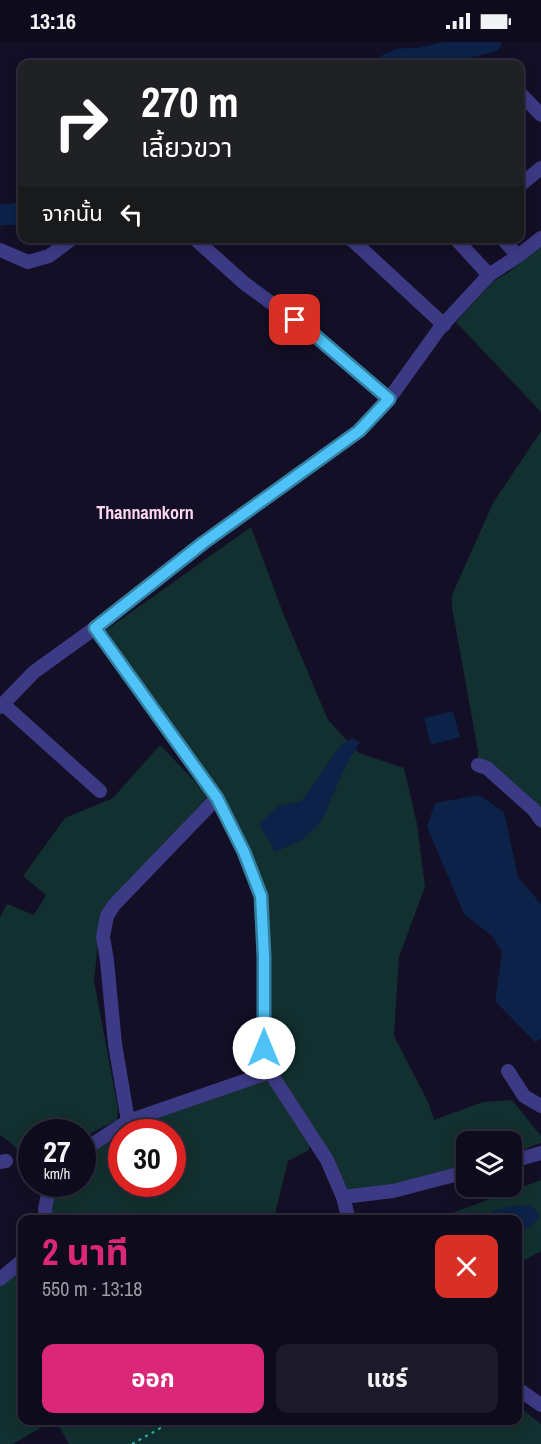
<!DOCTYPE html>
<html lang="th">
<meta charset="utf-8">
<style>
:root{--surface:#0e0b1c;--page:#1c1929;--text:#f1f3f6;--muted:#9b9ba3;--line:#2e2b3b;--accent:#db2777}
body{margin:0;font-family:"Archivo Narrow","Noto Sans Thai",sans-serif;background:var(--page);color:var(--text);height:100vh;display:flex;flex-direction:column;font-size:22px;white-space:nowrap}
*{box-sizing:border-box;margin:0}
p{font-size:20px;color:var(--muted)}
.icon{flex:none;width:33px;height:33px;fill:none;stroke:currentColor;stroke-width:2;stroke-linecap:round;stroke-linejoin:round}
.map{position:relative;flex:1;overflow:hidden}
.drawer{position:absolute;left:18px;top:1173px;width:504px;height:210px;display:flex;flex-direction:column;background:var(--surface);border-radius:12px;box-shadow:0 3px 15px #0003,0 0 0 2px var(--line)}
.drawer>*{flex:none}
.banner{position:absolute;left:18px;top:18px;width:506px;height:183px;border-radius:12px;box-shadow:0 3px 15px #0003,0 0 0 2px var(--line);background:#202124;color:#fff;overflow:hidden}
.controls{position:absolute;left:456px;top:1089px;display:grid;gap:12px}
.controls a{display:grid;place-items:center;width:66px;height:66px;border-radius:12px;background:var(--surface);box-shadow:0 3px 15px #0003,0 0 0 2px var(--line);font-size:30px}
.speed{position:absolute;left:18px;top:1077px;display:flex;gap:12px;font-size:30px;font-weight:700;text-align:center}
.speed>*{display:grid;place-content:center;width:78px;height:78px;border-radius:50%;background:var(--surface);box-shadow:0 3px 15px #0003,0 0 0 2px var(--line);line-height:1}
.speed small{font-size:15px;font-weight:400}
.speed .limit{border:9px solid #d22;background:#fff;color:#111}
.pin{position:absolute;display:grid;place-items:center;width:51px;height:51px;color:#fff;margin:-26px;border-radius:12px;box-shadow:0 3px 9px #0006}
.me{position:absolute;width:66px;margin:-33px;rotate:0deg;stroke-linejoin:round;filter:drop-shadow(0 0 4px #0008)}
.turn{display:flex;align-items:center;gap:21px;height:126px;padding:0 24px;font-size:27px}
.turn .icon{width:78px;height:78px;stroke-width:2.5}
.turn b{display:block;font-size:42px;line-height:51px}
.then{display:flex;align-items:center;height:57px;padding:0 24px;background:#0003;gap:12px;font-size:22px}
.round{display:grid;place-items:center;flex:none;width:63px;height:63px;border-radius:12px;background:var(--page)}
.headline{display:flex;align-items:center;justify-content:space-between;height:102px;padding:0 24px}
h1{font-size:36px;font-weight:700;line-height:45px;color:var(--accent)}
.primary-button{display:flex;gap:12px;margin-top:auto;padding:12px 24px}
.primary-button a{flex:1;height:69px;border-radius:12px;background:var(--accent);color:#fff;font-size:24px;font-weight:700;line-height:69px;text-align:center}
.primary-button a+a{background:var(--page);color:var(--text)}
.status{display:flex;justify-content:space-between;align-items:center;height:42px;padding:0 30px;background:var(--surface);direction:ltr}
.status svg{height:16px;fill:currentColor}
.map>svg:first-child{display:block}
</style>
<div class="status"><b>13:16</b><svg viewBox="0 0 49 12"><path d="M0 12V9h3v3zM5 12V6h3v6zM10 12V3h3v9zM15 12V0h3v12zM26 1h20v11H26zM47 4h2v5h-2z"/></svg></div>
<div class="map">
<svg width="541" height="1402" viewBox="0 0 541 1402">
<rect width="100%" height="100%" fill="#130f26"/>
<g fill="#12302f" fill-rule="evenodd">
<path d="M541,204V370L456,280L492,240L509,230Z"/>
<path d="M541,389V787L487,726L478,723V709L452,565V553L493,461Z"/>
<path d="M251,485L283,571L328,678L359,711L404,726L417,782L425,845L399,915L394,994L429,1062L434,1078L483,1060L512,1058L541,1094V1101L512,1112V1100H466V1129L343,1155L311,1095L309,1108L288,1119L275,1172L140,1178H46L50,1142H82L83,1109L128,1079L270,1029L261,854L217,756L106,588ZM122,1090H172V1142H122Z"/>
<path d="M160,703L210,755L101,871L94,939L118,1067L117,1078L83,1095L82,1090H32L31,1121L10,1100L0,1093V875L7,862L34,873L46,853L23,834L65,776L113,756Z"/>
<path d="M541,1138V1209L518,1222V1178H434Z"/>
<path d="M22,1217V1378L52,1379L13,1402H0V1236Z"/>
<path d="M518,1364L541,1382V1402H69L56,1379L518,1378Z"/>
</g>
<g fill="#0c2248">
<path d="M453,669L460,695L431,703L424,676Z"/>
<path d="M352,696L360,700L345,725L321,780L302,798L275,810L259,782L278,764L302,759L340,704Z"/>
<path d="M479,753L504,770L518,835L541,862V997L535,1000L495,959L502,910L492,894L464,872L427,785L435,761Z"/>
<path d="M530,1163L538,1170L539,1177L518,1193V1178L489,1177L492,1169L513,1164Z"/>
</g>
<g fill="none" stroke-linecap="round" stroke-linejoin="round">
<g stroke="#0c2248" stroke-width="21">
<path d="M388,22L399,17L421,16L491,0"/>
<path d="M0,173L15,172L22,169"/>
</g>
<path stroke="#2fb8b0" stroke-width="2" stroke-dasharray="3 4.5" stroke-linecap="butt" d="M132,1402L175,1378"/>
<g stroke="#3d3a85" stroke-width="14">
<path d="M519,50L541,73"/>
<path d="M519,144L541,126"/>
<path d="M194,196L244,241L311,290L389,357"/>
<path d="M350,196L444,283"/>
<path d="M455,196L489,233"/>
<path d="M502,196L518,214"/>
<path d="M0,208L28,220L49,214L73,196"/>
<path d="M95,586L217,756L244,810L261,854L264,914V1006L270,1030L327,1118L343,1155L349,1178"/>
<path d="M3,662L100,749"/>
<path d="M0,665L34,630L95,586L203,501L359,389L389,357L440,286L489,233L518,214L541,196"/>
<path d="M478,723L487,726L534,768L541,778"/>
<path d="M508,1029L524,1054L541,1064"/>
<path d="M128,1079L115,1002L107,919L103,895L107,874L114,863L217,756"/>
<path d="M82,1109L128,1079L270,1030"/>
<path d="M512,1119L541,1111"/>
<path d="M0,1120L6,1119"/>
<path d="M343,1155L393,1149L466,1130"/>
<path d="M46,1178L45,1167L50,1142"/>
<path d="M0,1237L22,1219"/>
<path d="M518,1347L541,1363"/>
</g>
</g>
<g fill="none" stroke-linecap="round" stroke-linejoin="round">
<defs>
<path id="route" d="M264,1006V914L261,854L244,810L217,756L95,586L203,501L359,389L389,357L311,290L295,278"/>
</defs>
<use href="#route" stroke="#337fa1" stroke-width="15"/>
<use href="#route" stroke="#4fc3f7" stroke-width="10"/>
</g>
<g text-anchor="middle" stroke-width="6" stroke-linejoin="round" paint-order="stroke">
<g font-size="18" font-weight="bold" fill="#ffd6f0" stroke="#130f26">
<text x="145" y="477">Thannamkorn</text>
</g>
</g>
</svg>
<div class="controls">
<a><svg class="icon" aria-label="layers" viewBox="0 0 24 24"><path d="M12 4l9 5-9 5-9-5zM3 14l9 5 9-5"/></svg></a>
</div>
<div class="speed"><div>27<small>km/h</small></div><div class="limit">30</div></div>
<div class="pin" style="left:295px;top:278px;background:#d93025"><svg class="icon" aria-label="arrive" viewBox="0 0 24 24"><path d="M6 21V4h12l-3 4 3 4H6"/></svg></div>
<svg class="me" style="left:264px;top:1006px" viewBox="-20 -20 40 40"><circle r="19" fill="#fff"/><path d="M0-13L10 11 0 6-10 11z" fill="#4fc3f7"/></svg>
<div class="banner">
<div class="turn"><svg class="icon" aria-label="right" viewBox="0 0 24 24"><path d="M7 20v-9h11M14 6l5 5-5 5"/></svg><div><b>270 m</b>เลี้ยวขวา</div></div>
<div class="then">จากนั้น<svg class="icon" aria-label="left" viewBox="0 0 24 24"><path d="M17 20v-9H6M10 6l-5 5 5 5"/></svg></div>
</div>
<section class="drawer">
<div class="headline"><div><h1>2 นาที</h1><p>550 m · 13:18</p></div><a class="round" style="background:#d93025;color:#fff"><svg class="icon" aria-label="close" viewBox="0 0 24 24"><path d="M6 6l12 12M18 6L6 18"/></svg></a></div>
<div class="primary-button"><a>ออก</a><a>แชร์</a></div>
</section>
</div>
